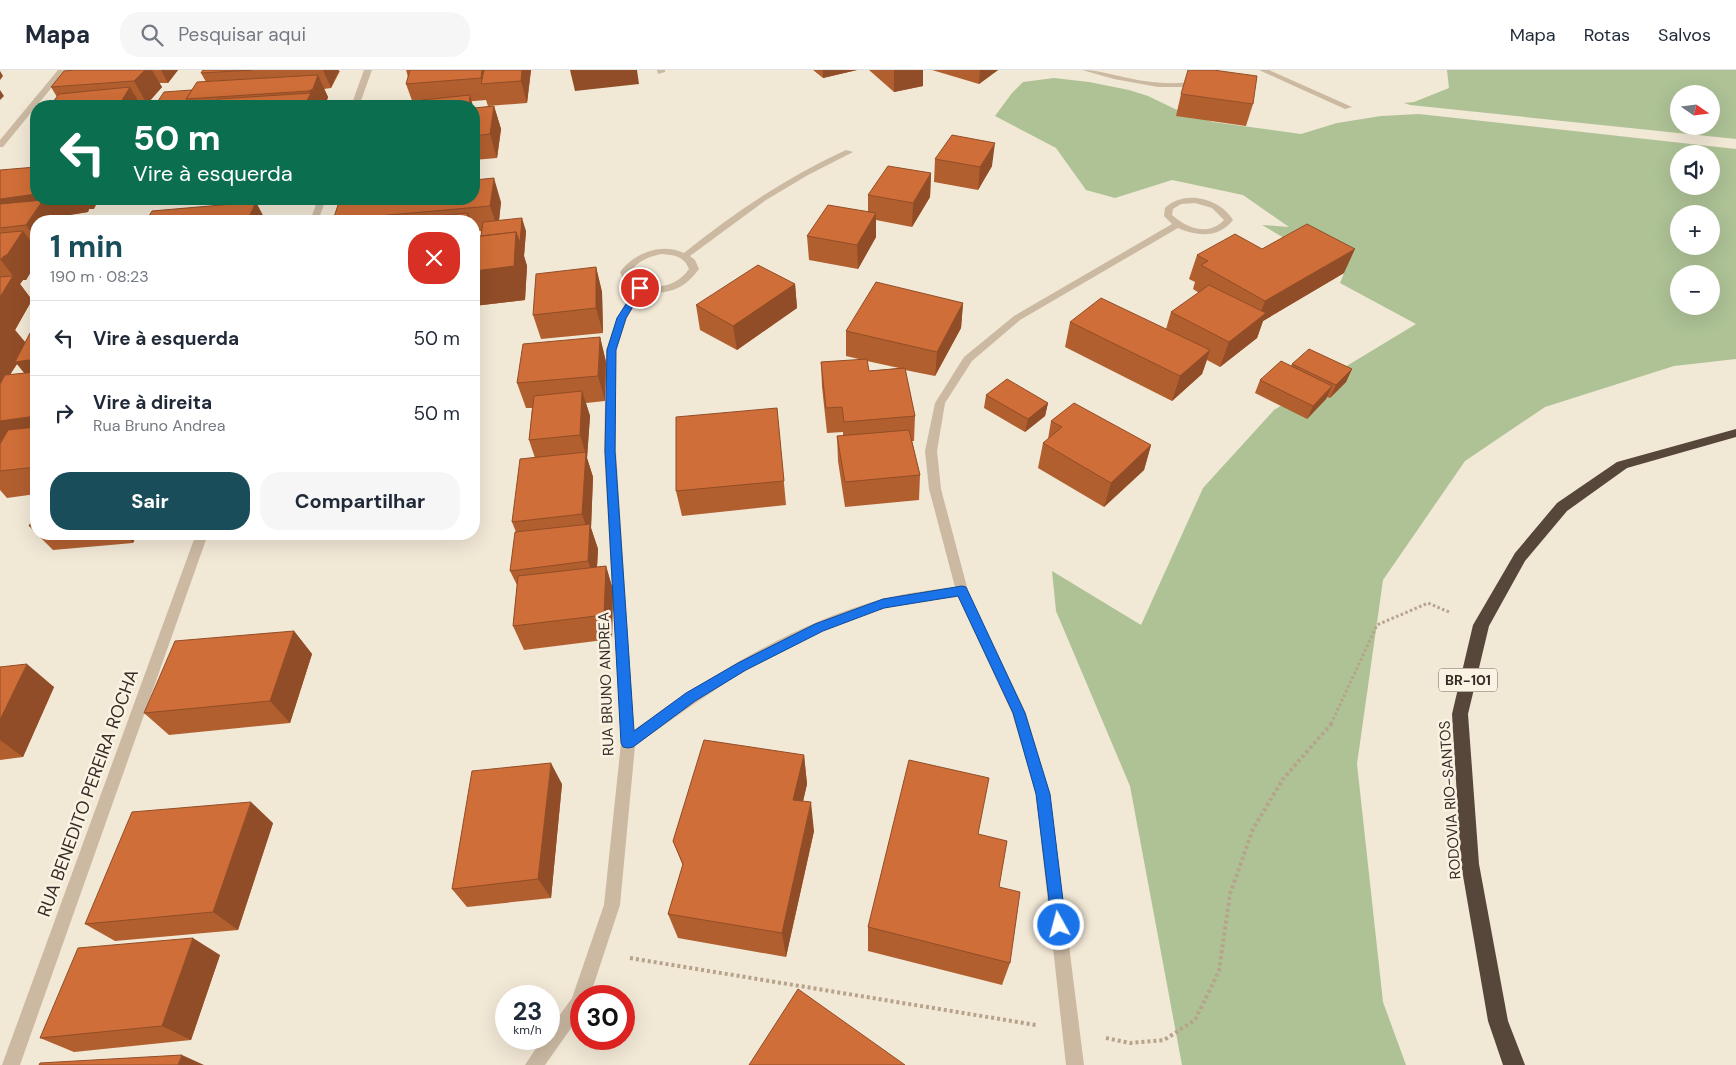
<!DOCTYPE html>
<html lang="pt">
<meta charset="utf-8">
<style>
:root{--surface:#fff;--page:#f6f6f7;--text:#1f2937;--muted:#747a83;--line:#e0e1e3;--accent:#184d59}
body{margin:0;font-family:"DM Sans",sans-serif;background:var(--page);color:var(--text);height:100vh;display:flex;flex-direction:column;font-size:19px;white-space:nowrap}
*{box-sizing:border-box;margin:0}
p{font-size:16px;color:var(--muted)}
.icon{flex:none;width:28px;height:28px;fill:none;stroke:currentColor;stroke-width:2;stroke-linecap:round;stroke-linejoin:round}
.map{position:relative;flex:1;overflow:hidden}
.drawer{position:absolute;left:30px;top:145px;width:450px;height:325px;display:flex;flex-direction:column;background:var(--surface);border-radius:20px;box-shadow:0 5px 20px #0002}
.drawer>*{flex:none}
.top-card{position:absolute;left:30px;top:30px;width:450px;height:105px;border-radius:20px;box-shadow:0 5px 20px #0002;background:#0b6e4f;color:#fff;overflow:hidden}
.needle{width:32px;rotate:104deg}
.buttons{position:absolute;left:1670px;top:15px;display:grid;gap:10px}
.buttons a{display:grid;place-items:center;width:50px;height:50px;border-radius:50%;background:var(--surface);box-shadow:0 5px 20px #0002;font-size:25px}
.speed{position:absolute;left:495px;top:915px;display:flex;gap:10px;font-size:25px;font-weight:700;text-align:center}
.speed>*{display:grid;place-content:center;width:65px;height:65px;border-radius:50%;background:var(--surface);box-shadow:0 5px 20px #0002;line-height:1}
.speed small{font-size:12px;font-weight:400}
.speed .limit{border:8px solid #d22;background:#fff;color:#111}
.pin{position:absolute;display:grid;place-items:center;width:42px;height:42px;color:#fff;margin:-21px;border:2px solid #fff;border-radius:50%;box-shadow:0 1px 5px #0007}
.me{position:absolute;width:55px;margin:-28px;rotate:353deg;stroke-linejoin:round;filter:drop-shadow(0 0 4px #0008)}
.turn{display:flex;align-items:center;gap:18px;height:105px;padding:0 20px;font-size:22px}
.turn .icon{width:65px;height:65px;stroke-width:2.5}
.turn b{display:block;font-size:35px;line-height:42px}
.round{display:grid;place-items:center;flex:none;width:52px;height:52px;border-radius:20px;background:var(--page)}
.head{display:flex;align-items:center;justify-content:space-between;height:85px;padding:0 20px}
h1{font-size:30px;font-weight:700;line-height:38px;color:var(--accent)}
.action{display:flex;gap:10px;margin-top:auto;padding:10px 20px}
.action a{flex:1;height:58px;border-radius:20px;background:var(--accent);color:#fff;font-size:20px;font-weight:700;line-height:58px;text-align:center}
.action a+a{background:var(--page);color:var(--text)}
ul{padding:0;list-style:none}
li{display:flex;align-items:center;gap:15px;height:75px;padding:0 20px;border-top:1px solid var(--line)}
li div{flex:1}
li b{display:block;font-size:19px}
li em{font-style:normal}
header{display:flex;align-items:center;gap:30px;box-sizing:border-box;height:70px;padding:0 25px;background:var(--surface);border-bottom:1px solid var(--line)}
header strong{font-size:24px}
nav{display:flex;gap:28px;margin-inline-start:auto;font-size:18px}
.search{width:350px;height:45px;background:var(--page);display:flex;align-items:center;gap:12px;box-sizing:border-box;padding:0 18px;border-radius:20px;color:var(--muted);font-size:19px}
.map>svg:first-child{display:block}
</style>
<header>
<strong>Mapa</strong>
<div class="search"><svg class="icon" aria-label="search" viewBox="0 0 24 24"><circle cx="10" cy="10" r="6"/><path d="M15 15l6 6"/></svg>Pesquisar aqui</div>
<nav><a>Mapa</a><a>Rotas</a><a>Salvos</a></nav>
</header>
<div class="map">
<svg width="1736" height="995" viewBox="0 0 1736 995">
<rect width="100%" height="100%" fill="#f2e8d6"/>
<g fill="#aec296" fill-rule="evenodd">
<path d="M1447,0H1736V69L1410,35L1404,33L1414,32L1449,18ZM1679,24H1711V56H1679Z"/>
<path d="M1054,8L1089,12L1129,20L1148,26L1175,39L1213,52L1301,64L1337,53L1381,46L1419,44L1736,79V289L1674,296L1545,337L1465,391L1383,510L1357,694L1383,932L1406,995H1182L1130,716L1056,541L1052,501L1141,555L1203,418L1274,340L1416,254L1340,213L1344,203L1262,155L1289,157L1243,125L1172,110L1115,128L1086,120L1056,78L995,46L1012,23L1023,12ZM1679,84H1711V116H1679ZM1679,144H1711V176H1679ZM1679,204H1711V236H1679Z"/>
</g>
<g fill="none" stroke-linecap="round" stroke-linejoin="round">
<path stroke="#b7a38c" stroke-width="3" stroke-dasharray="2.5 2.5" stroke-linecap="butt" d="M1331,654L1377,555L1428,533L1449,542"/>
<g stroke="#b7a38c" stroke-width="4" stroke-dasharray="3 3" stroke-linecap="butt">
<path d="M630,888L1036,955"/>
<path d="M1106,968L1130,973L1164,970L1195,950L1219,901L1230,824L1253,759L1283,709L1332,653"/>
</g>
<g fill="#cbb9a2" fill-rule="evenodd">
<path d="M58,0H66L3,77H0V70Z"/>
<path d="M364,0H372L359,36H351Z"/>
<path d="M657,0H665V2L658,4Z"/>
<path d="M1082,0C1098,0 1113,5 1128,8C1151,13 1174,15 1198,11L1199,4L1196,0H1204L1207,4L1204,15L1187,17H1158L1114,9Z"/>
<path d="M1259,0H1269L1352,37L1345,39Z"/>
<path d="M846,80L853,82L808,105L766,130L690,186L695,190L699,199C685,219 667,226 643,221L627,248L616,280V381L634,660C711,606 791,554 883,529C906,523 931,520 955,517L929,419L925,381L935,333L964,287L1014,246L1172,154L1164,146L1165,138C1184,119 1220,128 1233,150C1219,168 1198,167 1178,158L1020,250L972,291L945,333L937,381L941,419L968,521L1026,643L1050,724L1084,995H1066L1036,724L1012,643L958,527C933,530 908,532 883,539C791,564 711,621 635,676L620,835L590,926H581V944L545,995H525L542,969H549V960L572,928L604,835L621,673L604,381L606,280L617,248L635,218L625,214L620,202C634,183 662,172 684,183C735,142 787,107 846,80ZM1195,133L1212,138L1224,150C1209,166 1188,159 1172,145L1173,139L1181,134ZM661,184C674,185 684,186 689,199C675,219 653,220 632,210L630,202C638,191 648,187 661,184Z"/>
<path d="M318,129H326L318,151H310Z"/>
<path d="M196,464H208L20,995H2Z"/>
</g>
<path fill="#57473b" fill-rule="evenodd" d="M1736,359V367L1627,398L1567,441L1525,491L1489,556L1468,644L1479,794L1508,951L1525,995H1503L1488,951L1461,794L1452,644L1473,555L1515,483L1557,433L1617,392Z"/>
</g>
<g fill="#b25f30" fill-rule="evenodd">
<path d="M69,0H178L168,13H159L162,17L147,34H139L140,35L156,34L192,20L206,12L201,3L203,0H323L340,1L331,18L324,19L328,27L325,36H50L57,27L51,17L70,1Z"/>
<path d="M406,0H531L527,33L488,36L486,30L414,36L406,14L408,7Z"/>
<path d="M813,0H857L823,8Z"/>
<path d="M869,0H923V16L894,22Z"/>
<path d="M932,0H998L979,14Z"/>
<path d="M1181,24L1253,34L1246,56L1176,46Z"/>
<path d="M494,36L501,59L497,88L474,90V38Z"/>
<path d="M935,89L992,96L978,120L934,112Z"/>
<path d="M0,100L94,139H89L88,142L36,151V193L26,210H23L20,214L32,230L15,260L25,272L36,262V424L7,428L0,420ZM17,294L24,303L10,305Z"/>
<path d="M931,103L930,127L912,157L876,150V167L858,199L809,190L807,166L868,141V125Z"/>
<path d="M167,129H234L170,135Z"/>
<path d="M501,132L499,150L526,161L524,186L527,196L525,230L474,236V151H334L333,150ZM482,161L481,166H476L474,162Z"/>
<path d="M1262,179L1344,203L1263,251L1257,268L1220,297L1207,290L1202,304L1172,331L1065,277L1070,252L1166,259L1171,242L1199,223L1193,219L1195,212L1189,209L1197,185Z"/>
<path d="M596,197L602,222L603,263L541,269L533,245Z"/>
<path d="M795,214L797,238L737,280L700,260L696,235Z"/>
<path d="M963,233L961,258L935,306L905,300L915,346L914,371H912L920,405L919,430L845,437L838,391L837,366H843V362L827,363L822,317L821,292L863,290L846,286V261ZM867,291L899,298L869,301Z"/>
<path d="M600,267L606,292L605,331L586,333L590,346L587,388L593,407L591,458L598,479L597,497L606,496L613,520L612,569L524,580L513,556L517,515L510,501L516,462L512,452L535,388L529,370L532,338H526L517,313Z"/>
<path d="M1292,294L1352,299L1346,312L1330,328L1327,327L1326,329L1307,349L1255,323L1260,310L1291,296Z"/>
<path d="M986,325L1048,333L1045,346L1025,362L984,338Z"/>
<path d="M777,338L786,435L682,446L676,421Z"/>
<path d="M1051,351L1151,375L1144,400L1104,437L1038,398L1043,373L1048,369Z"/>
<path d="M36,444V463L29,456Z"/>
<path d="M37,464H137L133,473L53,480Z"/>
<path d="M294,561L312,584L290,653L169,665L144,643Z"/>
<path d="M0,597L54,617L23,687L0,690Z"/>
<path d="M804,685L807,714L803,731L814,761L786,887L678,868L668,844L683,796L673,771Z"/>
<path d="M562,714L551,828L467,837L452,819Z"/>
<path d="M273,753L238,860L115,871L85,854Z"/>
<path d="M978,764L999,817L1010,893L1002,915L868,881V857Z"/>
<path d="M220,885L191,970L74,982L40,968Z"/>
</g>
<g fill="#914d27">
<path d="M145,0H152L162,17L147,34L134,11Z"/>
<path d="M161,0H178L168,13Z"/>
<path d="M323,0H339L331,18Z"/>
<path d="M482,0H487L482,14L481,8Z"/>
<path d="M522,0H531L527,33L521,11Z"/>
<path d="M570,0H637L639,14L575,21Z"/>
<path d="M823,0H857L823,8Z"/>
<path d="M894,0H923V16L894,22Z"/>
<path d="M980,0H998L979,14Z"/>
<path d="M0,1L3,6L0,10Z"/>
<path d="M318,5L328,27L325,36H304L311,23L309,21Z"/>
<path d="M130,17L141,36H77Z"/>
<path d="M0,20L4,26L0,30Z"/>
<path d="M470,25L473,36H469Z"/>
<path d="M177,32L180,36H174Z"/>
<path d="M494,36L501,59L497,88L490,64Z"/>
<path d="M995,73L992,96L978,120L980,97Z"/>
<path d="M931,103L930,127L912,157L913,133Z"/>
<path d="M494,108L501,132L498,160L490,136Z"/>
<path d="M36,124V129H99L94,139H89L88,142L55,147L58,151H36V169L26,155L0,156V129Z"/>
<path d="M256,132L266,151H247Z"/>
<path d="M468,143L471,151H467Z"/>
<path d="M876,143V167L858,199L857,175Z"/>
<path d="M522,148L526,161L524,186L527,196L525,230L474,236V201L516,162Z"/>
<path d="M23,161L36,179V193L26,210H23L20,214L32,230L15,260L29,277L36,289V316L17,294L0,319V227L13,206L1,190Z"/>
<path d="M1355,179L1344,203L1263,251L1257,268L1220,297L1229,272L1258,250L1265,231Z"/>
<path d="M596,197L602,222L603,263L596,238Z"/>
<path d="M795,214L797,238L737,280L733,256Z"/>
<path d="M963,233L961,258L935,306L937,282Z"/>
<path d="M600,267L606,292L605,331L598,306Z"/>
<path d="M1210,280L1202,304L1172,331L1180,306Z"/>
<path d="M1352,299L1346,312L1330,328L1336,315Z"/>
<path d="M1332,316L1326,329L1307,349L1313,336Z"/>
<path d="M582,321L590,346L587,388L593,407L591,458L598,479L596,515L588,491L589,465L582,444L586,385L580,365Z"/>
<path d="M1048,333L1045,346L1025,362L1028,349Z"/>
<path d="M36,346V374L0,378V351Z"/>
<path d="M1151,375L1144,400L1104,437L1111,413Z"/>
<path d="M124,464H137L133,473Z"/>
<path d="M606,496L613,520L612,569L604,545Z"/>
<path d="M294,561L312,584L290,653L270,631Z"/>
<path d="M27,594L54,617L23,687L0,670V650Z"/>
<path d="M804,685L807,714L797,758L793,730Z"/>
<path d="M551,693L562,714L551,828L538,809Z"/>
<path d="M251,732L273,753L238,860L213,842Z"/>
<path d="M811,732L814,761L786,887L782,863Z"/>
<path d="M193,868L220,885L191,970L162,956Z"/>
<path d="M182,985L204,995H178Z"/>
</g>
<g fill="#cf6e38" stroke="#914d27">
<path d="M74,0H145L134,11L51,17L64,1Z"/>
<path d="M203,0H252L201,3Z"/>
<path d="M410,0H482L481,8L406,14Z"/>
<path d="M484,0H522L521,11L481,14Z"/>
<path d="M1188,0H1213L1257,6L1253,34L1181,24Z"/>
<path d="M318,5L313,19L309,21L186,29L197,12Z"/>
<path d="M130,17L121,32L77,36H50L59,24Z"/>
<path d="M192,20L186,29L188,33L186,36H180L177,32L156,34L164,22Z"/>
<path d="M311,23L304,36H214L218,29Z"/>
<path d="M470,25L469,36H421L422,30Z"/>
<path d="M177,32L174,36H131Z"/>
<path d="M494,36L490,64L474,66V38Z"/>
<path d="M952,65L995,73L980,97L935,89Z"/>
<path d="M888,96L931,103L913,133L868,125Z"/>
<path d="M36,97V124L0,129V100Z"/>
<path d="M494,108L490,136L333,150L340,129H474V110Z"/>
<path d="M43,130L26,155L0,158V134Z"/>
<path d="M256,132L247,151H146L152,141Z"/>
<path d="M828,135L876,143L857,175L807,166Z"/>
<path d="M468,143L467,151H389Z"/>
<path d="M522,148L520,173L516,162L481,166L483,152Z"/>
<path d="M1307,154L1355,179L1265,231L1201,195L1208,191L1197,185L1235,164L1262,179Z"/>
<path d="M23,161L7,185L4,186L0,190V163Z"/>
<path d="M516,162L514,196L474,201V167Z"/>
<path d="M758,195L795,214L733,256L696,235Z"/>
<path d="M596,197V238L533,245L536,204Z"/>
<path d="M13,206L0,227V207Z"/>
<path d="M876,212L963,233L937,282L846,261Z"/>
<path d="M1209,215L1266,243L1229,272L1171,242Z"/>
<path d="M1101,228L1210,280L1180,306L1070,252Z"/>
<path d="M36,262V289L15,292L30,263Z"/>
<path d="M600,267L598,306L517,313L523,274Z"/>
<path d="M1309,279L1352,299L1336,315L1292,294Z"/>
<path d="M867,289L869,301L905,298L915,346L844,352L842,337L826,338L821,292Z"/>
<path d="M1281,291L1332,316L1313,336L1260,310Z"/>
<path d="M36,302V346L0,351V314L5,305Z"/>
<path d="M1007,309L1048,333L1028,349L986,325Z"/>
<path d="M582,321L580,365L529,370L534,326Z"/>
<path d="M1074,333L1151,375L1111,413L1043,373L1062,357L1051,351Z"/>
<path d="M777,338L784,411L676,421V347Z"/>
<path d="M36,357V397L0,401V374L8,360Z"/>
<path d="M909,360L920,405L845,412L837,366Z"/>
<path d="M586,382L582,444L512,452L520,389Z"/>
<path d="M36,444V455L29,456Z"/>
<path d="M590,454L588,491L510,501L515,462Z"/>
<path d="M606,496L604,545L513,556L518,506Z"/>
<path d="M294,561L270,631L144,643L175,571Z"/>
<path d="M27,594L0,650V597Z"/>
<path d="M704,670L804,685L793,730L811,732L782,863L668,844L683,794L673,771Z"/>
<path d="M909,690L989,708L978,764L1007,771L999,817L1020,822L1010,893L868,857Z"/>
<path d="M551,693L538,809L452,819L472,701Z"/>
<path d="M251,732L213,842L85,854L132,742Z"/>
<path d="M193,868L162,956L40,968L78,878Z"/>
<path d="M798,919L905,995H749Z"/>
<path d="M182,985L178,995H39L40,993Z"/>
</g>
<path fill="#1a73e8" stroke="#114b97" d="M640,216L644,218L626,248L616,280L615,381L634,661L686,623L738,593L815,554L883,529L962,516L966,517L1025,643L1050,724L1066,855L1064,860L1059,862L1054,860L1052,855L1036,724L1013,643L958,526L884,538L823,561L746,600L695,631L633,677L628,678L623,677L621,673L605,381L607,280L617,248L637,217Z"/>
<g text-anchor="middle" stroke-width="5" stroke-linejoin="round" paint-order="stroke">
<rect fill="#faf2e3" stroke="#70675e" stroke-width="1" x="1439" y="598.5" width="58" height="23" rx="4"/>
<g font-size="14" font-weight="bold" fill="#352c25">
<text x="1468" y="615">BR-101</text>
</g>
<g font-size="15" fill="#352c25" stroke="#faf2e3">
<text transform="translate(606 614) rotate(-92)" y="5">RUA BRUNO ANDREA</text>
<text transform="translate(1450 730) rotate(-94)" y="5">RODOVIA RIO-SANTOS</text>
</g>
<g font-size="18" fill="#352c25" stroke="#faf2e3">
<text transform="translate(88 723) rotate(-70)" y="6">RUA BENEDITO PEREIRA ROCHA</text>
</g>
</g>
</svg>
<div class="buttons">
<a><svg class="needle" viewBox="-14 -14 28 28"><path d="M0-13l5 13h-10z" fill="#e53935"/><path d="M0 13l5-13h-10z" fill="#747a83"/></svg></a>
<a><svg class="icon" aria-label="sound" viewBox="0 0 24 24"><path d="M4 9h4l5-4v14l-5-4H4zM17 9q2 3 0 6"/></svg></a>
<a>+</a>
<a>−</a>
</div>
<div class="speed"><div>23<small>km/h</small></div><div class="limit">30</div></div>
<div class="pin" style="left:640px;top:218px;background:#d93025"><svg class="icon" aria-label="arrive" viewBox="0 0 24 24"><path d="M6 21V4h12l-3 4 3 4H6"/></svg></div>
<svg class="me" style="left:1059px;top:855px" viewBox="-20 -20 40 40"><circle r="17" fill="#1a73e8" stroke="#fff" stroke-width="3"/><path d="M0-11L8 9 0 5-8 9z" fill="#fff"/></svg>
<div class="top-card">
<div class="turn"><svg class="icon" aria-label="left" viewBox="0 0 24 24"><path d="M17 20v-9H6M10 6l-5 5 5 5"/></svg><div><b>50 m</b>Vire à esquerda</div></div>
</div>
<section class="drawer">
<div class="head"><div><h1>1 min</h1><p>190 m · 08:23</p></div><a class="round" style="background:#d93025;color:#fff"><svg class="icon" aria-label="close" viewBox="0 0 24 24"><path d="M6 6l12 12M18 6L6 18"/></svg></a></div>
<ul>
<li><svg class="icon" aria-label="left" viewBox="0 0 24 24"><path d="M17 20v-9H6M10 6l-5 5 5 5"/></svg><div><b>Vire à esquerda</b></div><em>50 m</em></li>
<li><svg class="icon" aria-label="right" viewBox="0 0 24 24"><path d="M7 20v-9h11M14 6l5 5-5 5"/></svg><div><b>Vire à direita</b><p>Rua Bruno Andrea</p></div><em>50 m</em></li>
</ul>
<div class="action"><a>Sair</a><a>Compartilhar</a></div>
</section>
</div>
